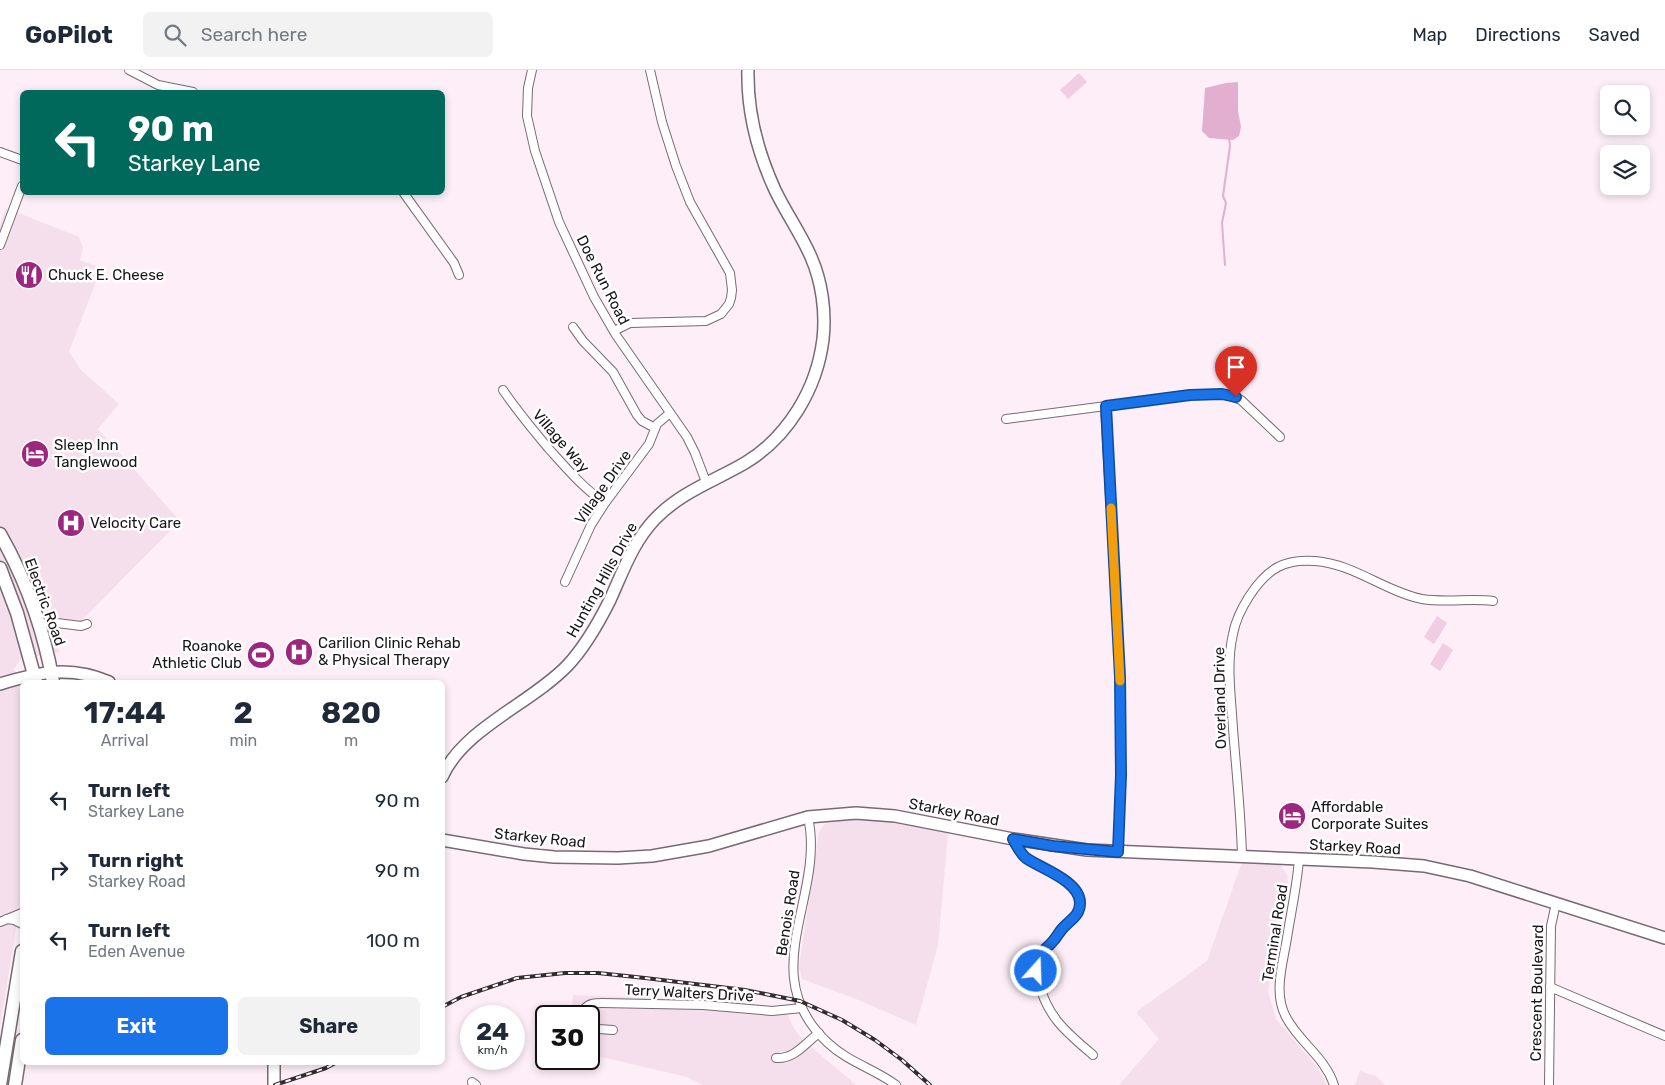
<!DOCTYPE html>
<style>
:root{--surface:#fff;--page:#f2f2f3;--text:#1f2937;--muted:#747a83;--line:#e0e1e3;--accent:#1a73e8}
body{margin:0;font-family:Rubik,sans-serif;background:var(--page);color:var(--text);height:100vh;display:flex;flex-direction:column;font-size:19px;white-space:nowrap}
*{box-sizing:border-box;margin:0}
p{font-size:16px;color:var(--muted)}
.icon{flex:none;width:28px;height:28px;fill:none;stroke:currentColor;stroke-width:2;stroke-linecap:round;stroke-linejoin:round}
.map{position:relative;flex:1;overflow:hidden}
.sheet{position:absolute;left:20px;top:610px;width:425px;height:385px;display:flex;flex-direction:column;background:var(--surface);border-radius:8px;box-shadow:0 2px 8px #0003}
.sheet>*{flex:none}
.guide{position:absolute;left:20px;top:20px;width:425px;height:105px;border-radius:8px;box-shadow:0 2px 8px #0003;background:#00695c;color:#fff;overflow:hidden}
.fabs{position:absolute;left:1600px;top:15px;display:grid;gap:10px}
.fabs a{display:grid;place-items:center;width:50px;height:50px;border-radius:8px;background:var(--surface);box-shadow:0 2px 8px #0003;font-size:25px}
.speed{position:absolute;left:460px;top:935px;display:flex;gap:10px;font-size:25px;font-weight:700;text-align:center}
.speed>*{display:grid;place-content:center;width:65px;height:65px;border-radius:50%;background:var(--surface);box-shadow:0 2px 8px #0003;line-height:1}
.speed small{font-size:12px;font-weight:400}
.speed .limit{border:2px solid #111;border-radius:8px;background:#fff;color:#111}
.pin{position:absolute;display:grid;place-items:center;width:42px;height:42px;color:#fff;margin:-51px -21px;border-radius:50% 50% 50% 0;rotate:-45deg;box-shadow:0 0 5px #0007}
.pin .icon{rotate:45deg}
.me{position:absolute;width:55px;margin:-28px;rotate:20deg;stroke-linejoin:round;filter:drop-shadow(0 0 4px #0008)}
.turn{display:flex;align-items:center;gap:18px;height:105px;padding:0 25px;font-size:22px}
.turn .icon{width:65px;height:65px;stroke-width:2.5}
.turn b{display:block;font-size:35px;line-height:42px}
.eta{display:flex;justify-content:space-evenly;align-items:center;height:85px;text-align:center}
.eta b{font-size:30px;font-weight:700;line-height:35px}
.cta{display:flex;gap:10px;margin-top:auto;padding:10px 25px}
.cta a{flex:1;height:58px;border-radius:8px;background:var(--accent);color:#fff;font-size:20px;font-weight:700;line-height:58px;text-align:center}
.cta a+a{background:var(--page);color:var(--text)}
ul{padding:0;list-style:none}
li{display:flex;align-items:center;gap:15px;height:70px;padding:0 25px}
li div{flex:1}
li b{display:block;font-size:19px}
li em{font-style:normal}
header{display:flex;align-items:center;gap:30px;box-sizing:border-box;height:70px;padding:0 25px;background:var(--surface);border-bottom:1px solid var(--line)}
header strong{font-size:24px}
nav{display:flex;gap:28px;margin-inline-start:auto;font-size:18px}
.search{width:350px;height:45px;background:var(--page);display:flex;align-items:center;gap:12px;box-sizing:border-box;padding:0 18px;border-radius:8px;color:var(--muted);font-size:19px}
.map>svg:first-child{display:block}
</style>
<header>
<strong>GoPilot</strong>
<div class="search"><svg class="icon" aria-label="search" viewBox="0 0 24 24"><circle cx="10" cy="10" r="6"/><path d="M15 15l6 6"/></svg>Search here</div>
<nav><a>Map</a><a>Directions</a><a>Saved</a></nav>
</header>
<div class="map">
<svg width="1665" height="1015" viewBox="0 0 1665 1015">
<rect width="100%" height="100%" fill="#fdeef7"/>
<g fill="#f5dfec">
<path d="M6,138L79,167L83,178L80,190L101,198L69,282L81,300L119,334L98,359L180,451L80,552L77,561L64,558L55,559L53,565L60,582L21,589L14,599L20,620L22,621V823L0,956V155Z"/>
<path d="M843,750H877L938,758L948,764L938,875L916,955L856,929L802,909L799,897L819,762L825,754Z"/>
<path d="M1242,792L1279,793L1287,805L1288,814L1268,921L1276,949L1317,997L1327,1015H1119L1159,969L1136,942L1207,891Z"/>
<path d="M573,925L707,930L784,937L793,957L801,968L856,1015H703L687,1007L589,984V946H571Z"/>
<path d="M1360,1001L1376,1006L1385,1015H1355Z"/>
</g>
<g fill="#f1cde4">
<path d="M1079,3L1087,12L1068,29L1060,20Z"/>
<path d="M1437,546L1447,553L1434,574L1424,567Z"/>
<path d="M1443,573L1453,580L1440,601L1430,594Z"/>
</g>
<path fill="#e2afd0" d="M1238,12V41L1241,57L1239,66L1233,70L1209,68L1202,61L1205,18L1226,13Z"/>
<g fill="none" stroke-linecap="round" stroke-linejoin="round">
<path stroke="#e2afd0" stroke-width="2" d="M1225,195L1222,153L1226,133L1223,126L1230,76L1229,68"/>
<defs>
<g id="street">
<path d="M129,0L158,15L193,22"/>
<path d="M532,0L528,18L527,46L535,81L559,152L594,227L616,265L687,367L695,383L706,412"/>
<path d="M0,82L22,90"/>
<path d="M403,122L454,193L459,205"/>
<path d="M0,175L22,116"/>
<path d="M573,257L583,271L613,302L637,345L642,351L655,358"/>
<path d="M614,261L630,253L706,251L721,244L729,234L731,228L732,220L730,203L690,132L676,96L662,52L650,0"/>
<path d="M503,320C517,341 533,360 549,379C567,399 583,418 605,433"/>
<path d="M1105,336L1120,607L1121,705L1118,782"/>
<path d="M1006,349L1190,325H1227L1241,330L1280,367"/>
<path d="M565,512L591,455L605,433L649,374L657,354L670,343"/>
<path d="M39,554L57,553L81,556L87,554"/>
<path d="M808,747C826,826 753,904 828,973C848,992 875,999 896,1015"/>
<path d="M1013,769C1016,776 1020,783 1026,788C1042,800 1073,807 1079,828C1084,844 1070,850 1061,859C1057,864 1055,870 1050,874C1046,879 1040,882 1037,888C1034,895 1037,903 1038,910C1047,947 1065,961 1093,985"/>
<path d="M1242,787C1241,739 1235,691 1232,644C1230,618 1227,590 1233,564C1237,542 1257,508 1278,497C1289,491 1303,490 1315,491C1354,494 1384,521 1422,529C1446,533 1470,528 1493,531"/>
<path d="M1299,789C1297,816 1291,842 1287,868C1283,893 1273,923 1286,947C1299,972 1325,987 1334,1015"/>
<path d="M7,849L14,850L22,854"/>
<path d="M0,852L22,843"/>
<path d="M1550,917L1665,966"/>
<path d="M583,946L585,938C590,933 595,933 602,933L703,935L772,941L802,938"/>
<path d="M589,955L599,959L613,960"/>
<path d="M776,988C795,989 804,974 819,963"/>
<path d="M472,1012L476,1015"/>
<path d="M1549,1015L1551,856L1556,833"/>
</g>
<g id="secondary">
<path d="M0,614C39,602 71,595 109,612"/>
<path d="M442,707C463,659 530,634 567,596C585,577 598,554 610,530C623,501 633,472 655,449C681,422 714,411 745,393C788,367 817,319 823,269C826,242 822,212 811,187C801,164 786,143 775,120C758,83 747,41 748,0"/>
<path d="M442,770L524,784L554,787L618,788L652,786L709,776L808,747L856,743L895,746L1013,769L1087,780L1373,792L1424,796L1470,806L1665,868"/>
<path d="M274,1015V992"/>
</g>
<g id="primary">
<path d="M0,464C26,510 44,560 53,612"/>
<path d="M0,498L17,543L36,612"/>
<path d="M0,1015L22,881"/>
<path d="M15,1015L22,970"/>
</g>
</defs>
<use href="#street" stroke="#776a72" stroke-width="10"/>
<use href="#secondary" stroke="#776a72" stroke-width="14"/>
<use href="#primary" stroke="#776a72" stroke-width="15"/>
<use href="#street" stroke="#fff" stroke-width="8"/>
<use href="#secondary" stroke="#fff" stroke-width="11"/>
<use href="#primary" stroke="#fff" stroke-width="12"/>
<defs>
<g id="rail">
<path d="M442,937L461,927L517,908L565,903H598L645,908L745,920L800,931L842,950L875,970L902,990L930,1015"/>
<path d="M275,1015L326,998L337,992"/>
</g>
</defs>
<use href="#rail" stroke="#322c2f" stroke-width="4"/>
<use href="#rail" stroke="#fff" stroke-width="2" stroke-dasharray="5.5" stroke-linecap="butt"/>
</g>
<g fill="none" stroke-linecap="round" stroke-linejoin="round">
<defs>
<path id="route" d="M1036,901C1034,882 1045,882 1054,870C1058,865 1061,859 1066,855C1073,848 1080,844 1080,833C1080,811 1042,799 1026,788C1020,783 1017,776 1013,769L1053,776L1118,782L1121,705L1120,607L1106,336L1190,325L1222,324L1236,327"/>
</defs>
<use href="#route" stroke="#114b97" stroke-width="12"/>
<use href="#route" stroke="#1a73e8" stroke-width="9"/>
<path stroke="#f59e0b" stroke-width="9" d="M1111,438L1120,611"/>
</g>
<defs>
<symbol id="restaurant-disc" viewBox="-11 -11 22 22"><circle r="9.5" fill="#9d267f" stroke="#fff"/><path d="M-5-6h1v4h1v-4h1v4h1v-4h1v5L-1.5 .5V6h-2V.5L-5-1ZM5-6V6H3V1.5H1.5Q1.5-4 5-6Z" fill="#fff"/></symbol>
<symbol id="hotel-disc" viewBox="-11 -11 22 22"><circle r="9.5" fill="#9d267f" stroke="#fff"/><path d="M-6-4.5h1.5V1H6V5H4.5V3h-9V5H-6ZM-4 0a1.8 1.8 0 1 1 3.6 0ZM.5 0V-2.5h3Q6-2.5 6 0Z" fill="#fff"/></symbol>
<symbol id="hospital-disc" viewBox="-11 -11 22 22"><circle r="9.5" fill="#9d267f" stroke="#fff"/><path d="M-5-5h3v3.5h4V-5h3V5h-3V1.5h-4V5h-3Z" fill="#fff"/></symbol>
<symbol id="stadium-disc" viewBox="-11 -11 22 22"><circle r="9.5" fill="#9d267f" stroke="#fff"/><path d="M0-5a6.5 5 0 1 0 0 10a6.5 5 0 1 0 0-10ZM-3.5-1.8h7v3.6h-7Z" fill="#fff"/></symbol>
</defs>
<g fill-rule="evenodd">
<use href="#restaurant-disc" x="13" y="189" width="32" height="32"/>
<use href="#hotel-disc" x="19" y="368" width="32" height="32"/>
<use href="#hospital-disc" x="55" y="437" width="32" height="32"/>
<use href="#hospital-disc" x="283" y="566" width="32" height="32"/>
<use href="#stadium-disc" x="245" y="569" width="32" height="32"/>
<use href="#hotel-disc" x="1276" y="730" width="32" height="32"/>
</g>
<g text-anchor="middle" stroke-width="5" stroke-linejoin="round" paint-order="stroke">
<g font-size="15" fill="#1a1518" stroke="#fff" text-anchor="start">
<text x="48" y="210">Chuck E. Cheese</text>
<text x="54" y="380">Sleep Inn<tspan x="54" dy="17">Tanglewood</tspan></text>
<text x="90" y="458">Velocity Care</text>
<text x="318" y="578">Carilion Clinic Rehab<tspan x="318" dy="17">&amp; Physical Therapy</tspan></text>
<text x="242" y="581" text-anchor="end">Roanoke<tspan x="242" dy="17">Athletic Club</tspan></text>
<text x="1311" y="742">Affordable<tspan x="1311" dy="17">Corporate Suites</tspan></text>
</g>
<g font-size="15" fill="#1a1518" stroke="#fff">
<text transform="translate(603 210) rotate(63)" y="5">Doe Run Road</text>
<text transform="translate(561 371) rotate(49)" y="5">Village Way</text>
<text transform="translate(603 417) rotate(-55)" y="5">Village Drive</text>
<text transform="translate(602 510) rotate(-61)" y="5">Hunting Hills Drive</text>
<text transform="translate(45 532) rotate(70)" y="5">Electric Road</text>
<text transform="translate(1220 628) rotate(-91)" y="5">Overland Drive</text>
<text transform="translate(954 742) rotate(11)" y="5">Starkey Road</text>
<text transform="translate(540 768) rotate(6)" y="5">Starkey Road</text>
<text transform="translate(1355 777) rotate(3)" y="5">Starkey Road</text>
<text transform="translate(788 843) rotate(-81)" y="5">Benois Road</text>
<text transform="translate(1275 863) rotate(-81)" y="5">Terminal Road</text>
<text transform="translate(689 923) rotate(3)" y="5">Terry Walters Drive</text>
<text transform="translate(1537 923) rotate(-89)" y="5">Crescent Boulevard</text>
</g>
</g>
</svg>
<div class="fabs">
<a><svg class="icon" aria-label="search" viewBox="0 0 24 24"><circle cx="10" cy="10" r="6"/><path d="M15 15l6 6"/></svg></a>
<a><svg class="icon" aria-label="layers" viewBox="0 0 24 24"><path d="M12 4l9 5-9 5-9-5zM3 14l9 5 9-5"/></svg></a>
</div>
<div class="speed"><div>24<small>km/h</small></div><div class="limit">30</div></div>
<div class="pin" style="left:1236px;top:327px;background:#d93025"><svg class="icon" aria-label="arrive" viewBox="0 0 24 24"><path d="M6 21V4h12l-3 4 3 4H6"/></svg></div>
<svg class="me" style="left:1036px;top:901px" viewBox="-20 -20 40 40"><circle r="17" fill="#1a73e8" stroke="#fff" stroke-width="3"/><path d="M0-11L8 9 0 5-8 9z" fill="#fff"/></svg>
<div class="guide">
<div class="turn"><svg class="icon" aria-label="left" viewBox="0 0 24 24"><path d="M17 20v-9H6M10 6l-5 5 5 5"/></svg><div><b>90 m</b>Starkey Lane</div></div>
</div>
<section class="sheet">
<div class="eta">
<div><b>17:44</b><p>Arrival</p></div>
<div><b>2</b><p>min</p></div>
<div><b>820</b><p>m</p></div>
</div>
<ul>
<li><svg class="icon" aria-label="left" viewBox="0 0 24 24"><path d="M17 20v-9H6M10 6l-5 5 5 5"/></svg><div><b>Turn left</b><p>Starkey Lane</p></div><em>90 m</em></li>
<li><svg class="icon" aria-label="right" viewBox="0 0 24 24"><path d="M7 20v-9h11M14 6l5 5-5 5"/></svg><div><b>Turn right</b><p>Starkey Road</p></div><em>90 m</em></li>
<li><svg class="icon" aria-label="left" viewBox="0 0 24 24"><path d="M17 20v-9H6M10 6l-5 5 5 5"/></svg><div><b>Turn left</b><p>Eden Avenue</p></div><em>100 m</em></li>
</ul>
<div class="cta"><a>Exit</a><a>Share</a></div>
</section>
</div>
